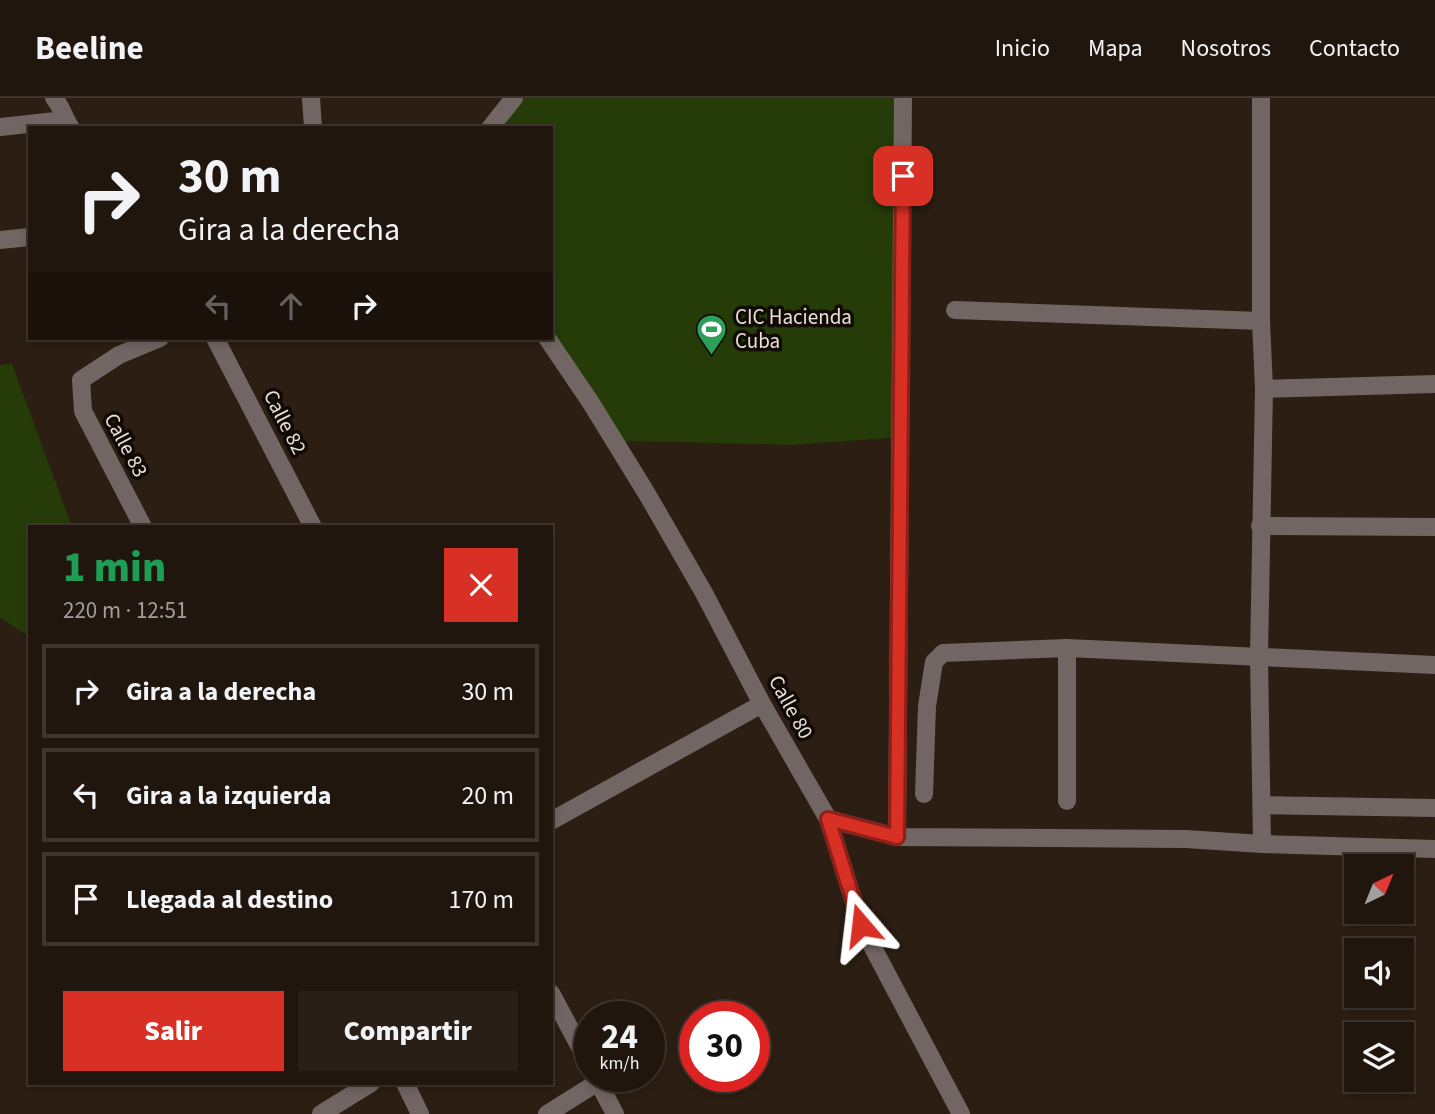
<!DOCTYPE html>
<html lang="es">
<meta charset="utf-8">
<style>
:root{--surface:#21160e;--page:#291f17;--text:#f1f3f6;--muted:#a29f9e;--line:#3e352e;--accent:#d93025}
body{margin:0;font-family:"Source Sans 3",sans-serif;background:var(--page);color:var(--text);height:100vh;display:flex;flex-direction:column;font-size:26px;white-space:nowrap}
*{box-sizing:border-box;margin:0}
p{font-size:23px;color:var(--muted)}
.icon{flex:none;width:38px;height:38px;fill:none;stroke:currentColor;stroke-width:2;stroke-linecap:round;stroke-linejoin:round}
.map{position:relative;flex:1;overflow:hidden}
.drawer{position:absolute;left:28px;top:427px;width:525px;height:560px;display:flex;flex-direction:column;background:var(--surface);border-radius:0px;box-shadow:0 4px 10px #0003,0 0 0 2px var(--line)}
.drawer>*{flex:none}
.hud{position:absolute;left:28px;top:28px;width:525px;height:214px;border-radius:0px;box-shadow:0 4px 10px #0003,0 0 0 2px var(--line);background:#21160e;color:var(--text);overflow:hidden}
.needle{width:46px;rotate:43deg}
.tools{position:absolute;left:1344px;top:756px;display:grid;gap:14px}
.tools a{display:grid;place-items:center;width:70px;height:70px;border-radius:0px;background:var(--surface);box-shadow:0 4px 10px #0003,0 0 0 2px var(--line);font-size:35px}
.speed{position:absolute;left:574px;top:903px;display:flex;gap:14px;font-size:35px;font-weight:700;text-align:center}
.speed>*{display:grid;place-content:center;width:91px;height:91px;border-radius:50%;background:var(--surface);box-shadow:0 4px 10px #0003,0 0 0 2px var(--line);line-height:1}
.speed small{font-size:18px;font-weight:400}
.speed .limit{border:10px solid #d22;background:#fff;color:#111}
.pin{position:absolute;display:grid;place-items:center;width:60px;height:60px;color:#fff;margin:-30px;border-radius:14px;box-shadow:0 4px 10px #0006}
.me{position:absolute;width:77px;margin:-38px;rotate:343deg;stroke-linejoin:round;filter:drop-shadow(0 0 5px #0008)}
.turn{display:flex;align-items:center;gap:24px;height:147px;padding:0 35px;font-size:32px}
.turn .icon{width:91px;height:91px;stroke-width:2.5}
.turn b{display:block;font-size:49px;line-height:60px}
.lanes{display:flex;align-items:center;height:66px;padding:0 35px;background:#0003;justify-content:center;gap:35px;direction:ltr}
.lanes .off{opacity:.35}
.round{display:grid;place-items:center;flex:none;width:74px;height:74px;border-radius:0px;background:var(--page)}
.headline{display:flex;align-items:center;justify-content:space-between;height:119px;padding:0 35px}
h1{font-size:42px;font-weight:800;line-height:52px;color:#1e9e55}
.cta{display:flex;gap:14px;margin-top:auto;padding:14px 35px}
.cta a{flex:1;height:80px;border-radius:0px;background:var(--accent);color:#fff;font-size:28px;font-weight:800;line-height:80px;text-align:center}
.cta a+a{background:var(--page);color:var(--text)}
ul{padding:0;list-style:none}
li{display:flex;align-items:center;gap:21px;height:94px;margin:0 14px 10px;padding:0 21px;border:4px solid var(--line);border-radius:0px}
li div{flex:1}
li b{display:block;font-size:26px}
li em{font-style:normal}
header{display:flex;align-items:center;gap:42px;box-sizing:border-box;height:98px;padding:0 35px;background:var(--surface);border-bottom:2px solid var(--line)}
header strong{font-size:33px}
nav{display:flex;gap:38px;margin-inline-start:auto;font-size:24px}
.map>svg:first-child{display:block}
</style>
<header>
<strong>Beeline</strong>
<nav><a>Inicio</a><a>Mapa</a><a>Nosotros</a><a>Contacto</a></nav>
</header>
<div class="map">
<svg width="1435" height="1016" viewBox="0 0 1435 1016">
<rect width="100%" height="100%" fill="#2c1e12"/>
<g fill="#253c09">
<path d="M514,0H903L900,339L791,347L631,343L617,346L551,240V30H490Z"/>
<path d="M12,266L72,429H30V539L0,519V267Z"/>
</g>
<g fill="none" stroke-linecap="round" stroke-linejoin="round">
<g stroke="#716664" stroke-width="18">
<path d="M54,0C62,9 64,20 71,30"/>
<path d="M311,0L313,30"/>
<path d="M1261,0V223L1264,291L1259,558L1262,746"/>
<path d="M0,29L65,22"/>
<path d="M490,30L514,0"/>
<path d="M0,142L30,139"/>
<path d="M955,212L1261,223"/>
<path d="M215,240L313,429"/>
<path d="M547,240L591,305L647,396L704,495L762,606L828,721L861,827L961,1016"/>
<path d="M1264,291L1435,286"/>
<path d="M1260,428L1435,429"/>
<path d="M143,429L83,313L81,282L119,257L160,240"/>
<path d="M924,696L927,608L934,564L943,555L1067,550L1435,567"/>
<path d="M1067,703V550"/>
<path d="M1262,707L1435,710"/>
<path d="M828,721L897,739L1186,741L1262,746L1435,751"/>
<path d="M551,723L762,606"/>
<path d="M897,739L903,0"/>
<path d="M551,895L590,968"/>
<path d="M595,978L615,1016"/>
<path d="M405,985L420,1016"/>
<path d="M321,1016L371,985"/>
<path d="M547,1016L598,984"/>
</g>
</g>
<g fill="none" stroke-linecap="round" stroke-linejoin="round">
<defs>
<path id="route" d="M861,827L828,721L897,739L903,78"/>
</defs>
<use href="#route" stroke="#8d1f18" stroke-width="18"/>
<use href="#route" stroke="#d93025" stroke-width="12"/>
</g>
<defs>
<symbol id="stadium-pin" viewBox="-11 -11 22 30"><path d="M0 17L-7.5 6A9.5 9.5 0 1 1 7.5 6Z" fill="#2e9e5b" stroke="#100a05"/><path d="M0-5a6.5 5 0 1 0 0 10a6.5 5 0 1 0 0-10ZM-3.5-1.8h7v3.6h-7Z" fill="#fff"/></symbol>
</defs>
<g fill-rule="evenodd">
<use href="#stadium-pin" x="694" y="214" width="35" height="47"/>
</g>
<g text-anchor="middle" stroke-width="7" stroke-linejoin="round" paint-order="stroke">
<g font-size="21" fill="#eae0d8" stroke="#100a05" text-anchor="start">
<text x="735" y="226">CIC Hacienda<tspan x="735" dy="24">Cuba</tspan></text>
</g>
<g font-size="21" fill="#eae0d8" stroke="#100a05">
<text transform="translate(285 324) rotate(63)" y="7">Calle 82</text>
<text transform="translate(126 347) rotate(62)" y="7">Calle 83</text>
<text transform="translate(791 609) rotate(61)" y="7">Calle 80</text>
</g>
</g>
</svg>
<div class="tools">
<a><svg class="needle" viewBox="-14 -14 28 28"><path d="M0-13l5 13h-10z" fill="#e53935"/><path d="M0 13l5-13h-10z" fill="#a29f9e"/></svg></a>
<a><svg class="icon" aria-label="sound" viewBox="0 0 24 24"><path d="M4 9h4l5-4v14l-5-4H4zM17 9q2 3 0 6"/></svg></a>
<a><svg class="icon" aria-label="layers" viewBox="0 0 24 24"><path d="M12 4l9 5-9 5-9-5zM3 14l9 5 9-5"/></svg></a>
</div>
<div class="speed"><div>24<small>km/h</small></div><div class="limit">30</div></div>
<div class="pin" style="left:903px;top:78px;background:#d93025"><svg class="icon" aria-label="arrive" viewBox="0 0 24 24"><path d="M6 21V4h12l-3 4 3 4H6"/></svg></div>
<svg class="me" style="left:861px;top:827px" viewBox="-20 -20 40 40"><path d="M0-17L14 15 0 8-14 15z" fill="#d93025" stroke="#fff" stroke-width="4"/></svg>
<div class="hud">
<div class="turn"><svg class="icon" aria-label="right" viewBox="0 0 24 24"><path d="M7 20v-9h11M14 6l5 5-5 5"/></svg><div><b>30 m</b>Gira a la derecha</div></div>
<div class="lanes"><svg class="icon off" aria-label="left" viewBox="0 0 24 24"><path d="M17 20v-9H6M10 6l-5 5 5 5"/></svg><svg class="icon off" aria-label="ahead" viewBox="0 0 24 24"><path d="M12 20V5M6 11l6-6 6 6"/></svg><svg class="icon" aria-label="right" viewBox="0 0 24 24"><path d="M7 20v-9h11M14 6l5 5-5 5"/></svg></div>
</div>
<section class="drawer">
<div class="headline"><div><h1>1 min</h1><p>220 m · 12:51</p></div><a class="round" style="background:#d93025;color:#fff"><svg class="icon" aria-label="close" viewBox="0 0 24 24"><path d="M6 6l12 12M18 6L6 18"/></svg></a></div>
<ul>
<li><svg class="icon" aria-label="right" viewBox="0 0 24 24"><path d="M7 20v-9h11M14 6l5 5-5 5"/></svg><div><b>Gira a la derecha</b></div><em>30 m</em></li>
<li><svg class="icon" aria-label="left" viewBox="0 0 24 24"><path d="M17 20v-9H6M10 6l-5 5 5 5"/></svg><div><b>Gira a la izquierda</b></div><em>20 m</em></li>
<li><svg class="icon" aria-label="arrive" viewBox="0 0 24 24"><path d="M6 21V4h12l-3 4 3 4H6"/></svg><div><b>Llegada al destino</b></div><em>170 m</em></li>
</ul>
<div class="cta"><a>Salir</a><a>Compartir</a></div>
</section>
</div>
